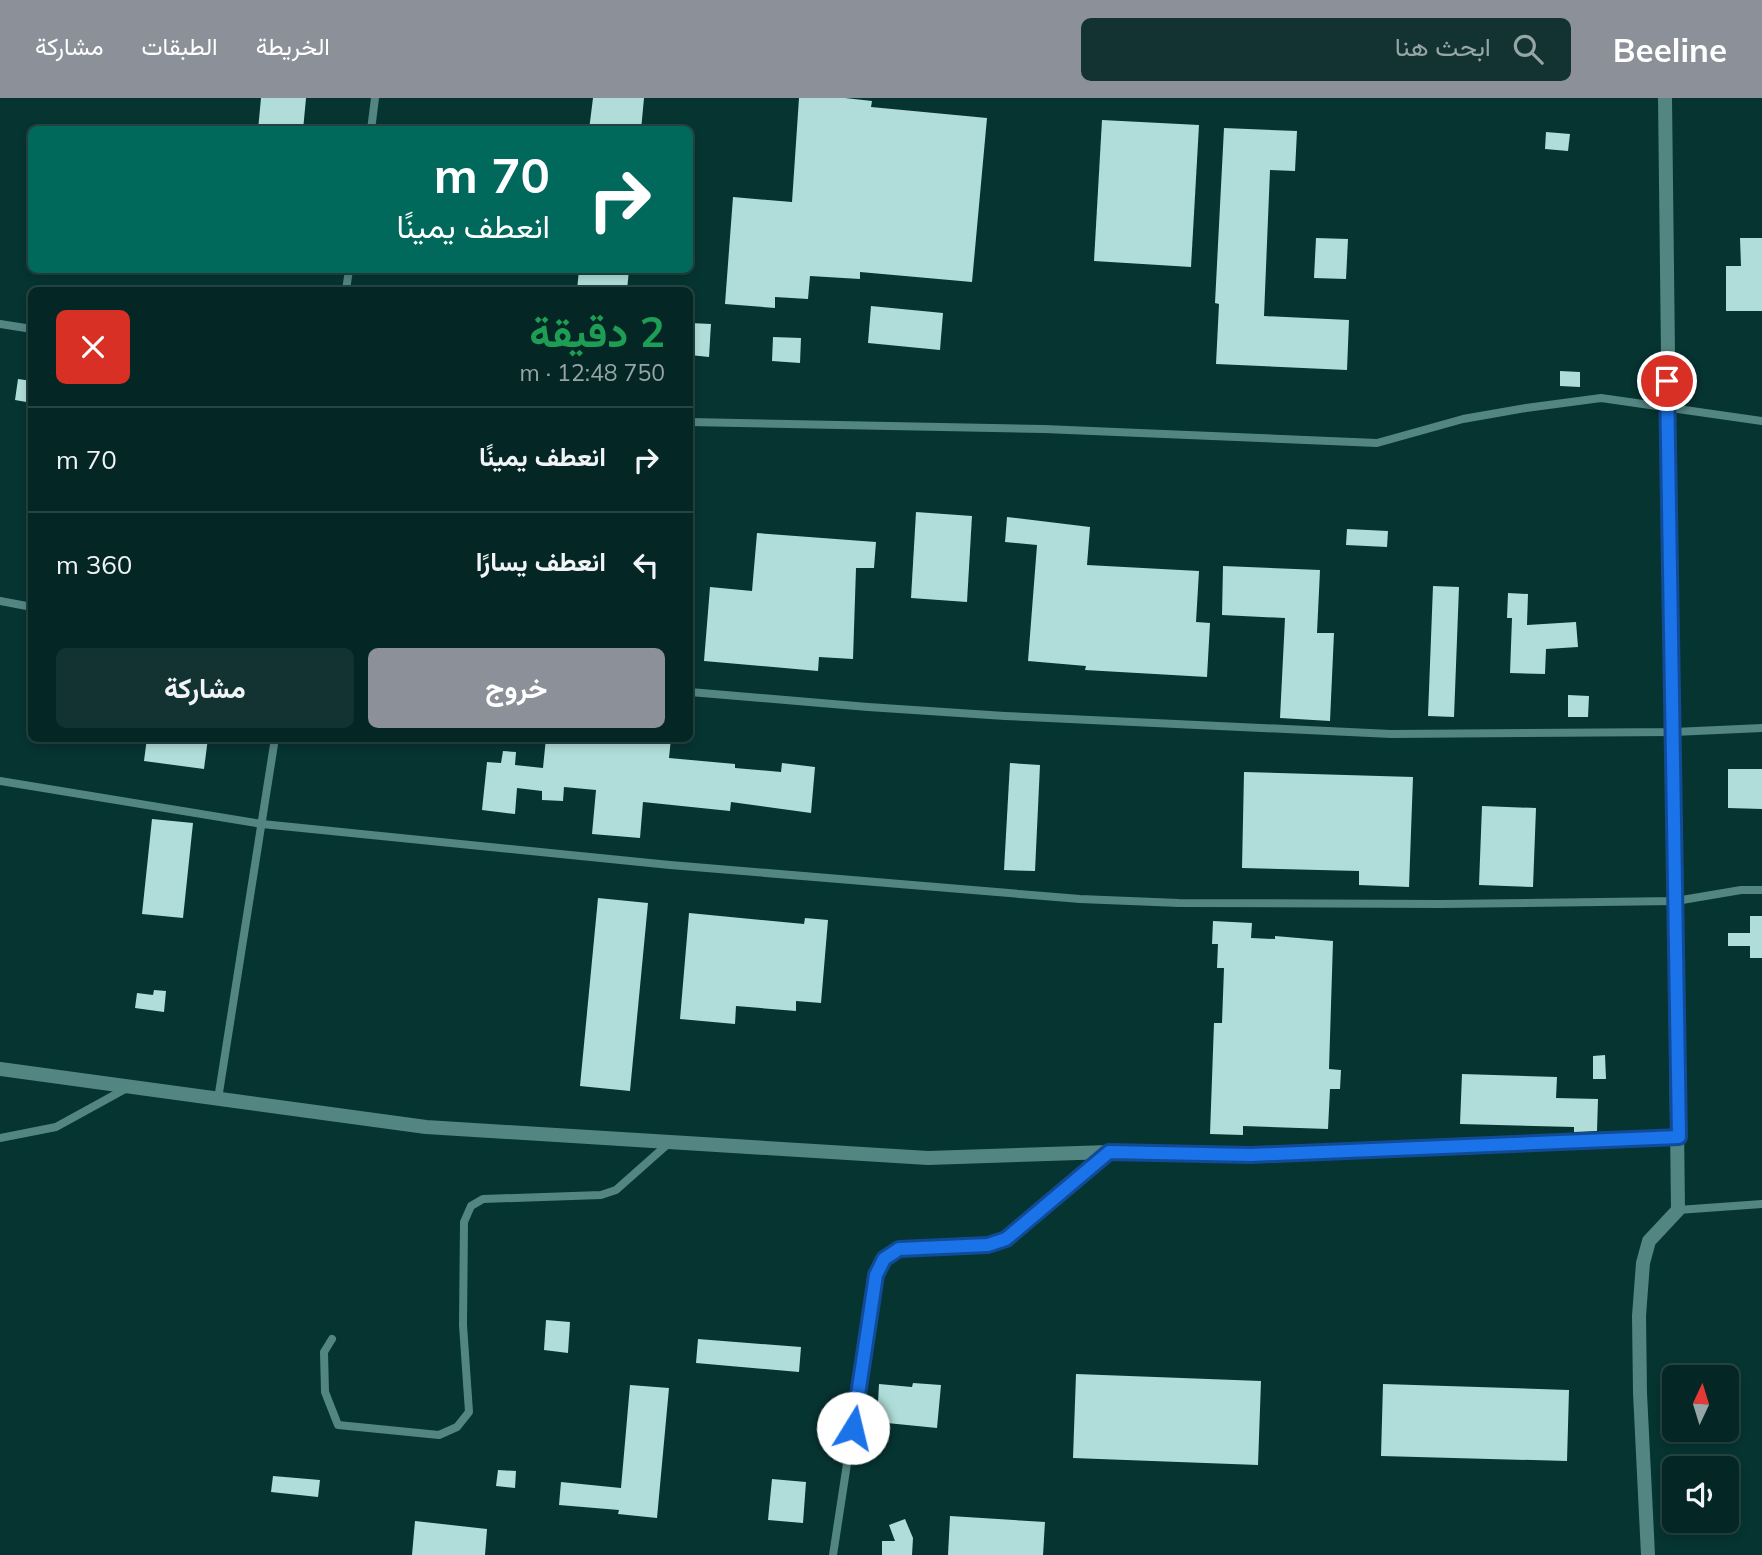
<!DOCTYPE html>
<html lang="ar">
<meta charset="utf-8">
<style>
:root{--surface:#042725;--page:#123332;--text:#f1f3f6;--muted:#97a5a7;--line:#254442;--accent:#8c9099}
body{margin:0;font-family:Mulish,Vazirmatn,sans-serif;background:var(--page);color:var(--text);direction:rtl;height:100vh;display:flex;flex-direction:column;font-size:26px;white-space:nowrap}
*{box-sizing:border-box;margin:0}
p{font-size:23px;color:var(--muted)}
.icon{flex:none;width:38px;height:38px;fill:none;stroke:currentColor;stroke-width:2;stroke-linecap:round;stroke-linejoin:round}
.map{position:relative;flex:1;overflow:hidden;direction:ltr}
.sheet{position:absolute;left:28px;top:189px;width:665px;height:455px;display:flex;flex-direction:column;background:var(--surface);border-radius:10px;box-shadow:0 4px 10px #0003,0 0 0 2px var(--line);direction:rtl}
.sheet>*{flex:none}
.top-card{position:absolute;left:28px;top:28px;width:665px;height:147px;border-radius:10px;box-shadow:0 4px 10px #0003,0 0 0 2px var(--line);direction:rtl;background:#00695c;color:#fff;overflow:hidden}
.needle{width:46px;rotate:4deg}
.controls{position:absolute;left:1662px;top:1267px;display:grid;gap:14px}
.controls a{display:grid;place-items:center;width:77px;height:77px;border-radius:10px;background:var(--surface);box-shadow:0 4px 10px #0003,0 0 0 2px var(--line);font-size:35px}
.pin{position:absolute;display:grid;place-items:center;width:60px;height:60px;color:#fff;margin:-30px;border:4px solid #fff;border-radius:50%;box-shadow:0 2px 7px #0007}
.me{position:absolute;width:77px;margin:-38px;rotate:9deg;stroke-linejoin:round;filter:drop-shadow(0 0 5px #0008)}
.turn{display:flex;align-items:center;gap:24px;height:147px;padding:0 28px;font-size:32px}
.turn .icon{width:91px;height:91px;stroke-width:2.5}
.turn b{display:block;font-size:49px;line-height:60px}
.round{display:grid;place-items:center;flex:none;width:74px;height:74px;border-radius:10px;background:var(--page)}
.overview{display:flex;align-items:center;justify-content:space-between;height:119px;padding:0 28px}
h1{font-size:42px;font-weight:700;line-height:52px;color:#1e9e55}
.primary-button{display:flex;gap:14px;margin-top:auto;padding:14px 28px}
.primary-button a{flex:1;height:80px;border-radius:10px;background:var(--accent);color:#fff;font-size:28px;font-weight:700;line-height:80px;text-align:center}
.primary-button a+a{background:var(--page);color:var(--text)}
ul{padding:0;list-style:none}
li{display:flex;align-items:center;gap:21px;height:105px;padding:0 28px;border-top:2px solid var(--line)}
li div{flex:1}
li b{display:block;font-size:26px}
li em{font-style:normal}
header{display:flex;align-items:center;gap:42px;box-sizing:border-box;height:98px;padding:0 35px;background:var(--accent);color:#fff}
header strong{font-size:33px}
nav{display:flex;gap:38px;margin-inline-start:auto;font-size:24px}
.search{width:490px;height:63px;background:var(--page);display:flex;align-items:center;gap:18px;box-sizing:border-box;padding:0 24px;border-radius:10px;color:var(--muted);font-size:26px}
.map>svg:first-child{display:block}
</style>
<header>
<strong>Beeline</strong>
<div class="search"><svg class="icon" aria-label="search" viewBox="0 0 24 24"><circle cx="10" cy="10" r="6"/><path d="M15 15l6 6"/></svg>ابحث هنا</div>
<nav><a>الخريطة</a><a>الطبقات</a><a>مشاركة</a></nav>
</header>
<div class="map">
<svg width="1762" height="1457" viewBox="0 0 1762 1457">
<rect width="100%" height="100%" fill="#063431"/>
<g fill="#b0ddd9">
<path d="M261,0H306L303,32H258Z"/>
<path d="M593,0H644L641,32H589Z"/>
<path d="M799,0H845L872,3L871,9L987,20L972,184L860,174V181L810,178L808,201L775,199V210L725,206L733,99L792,104Z"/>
<path d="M1102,22L1199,27L1191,169L1094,163Z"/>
<path d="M1224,30L1297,33L1295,73L1270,72L1264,218L1349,222L1347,272L1216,266L1219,206L1215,205Z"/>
<path d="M1546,34L1570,36L1568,53L1545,51Z"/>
<path d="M1316,140L1348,141L1346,181L1314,180Z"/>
<path d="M1740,140H1762V213H1726V168H1741Z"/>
<path d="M579,172H629L627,192H577Z"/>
<path d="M871,208L943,215L940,252L868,245Z"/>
<path d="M690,225L711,226L709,259L690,257Z"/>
<path d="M773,239L801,240L800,265L772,263Z"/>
<path d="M1560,273L1580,274V289L1560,288Z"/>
<path d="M18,281L32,283V305L15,302Z"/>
<path d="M916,414L972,418L967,504L911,500Z"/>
<path d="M1007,419L1090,429L1087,467L1199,473L1196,524L1210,525L1207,579L1085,572L1086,568L1028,563L1037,447L1005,444Z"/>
<path d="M1347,431L1388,433L1387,449L1346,447Z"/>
<path d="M757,435L876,444L874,470H856L853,561L819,559L818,573L704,563L710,489L752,493Z"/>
<path d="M1223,468L1320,472L1317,535H1334L1330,623L1280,620L1285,520L1222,517Z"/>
<path d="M1433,488L1459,489L1454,619L1428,618Z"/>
<path d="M1508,495L1528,496L1527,527L1576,524L1578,549L1546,551L1545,576L1510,575L1512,520H1507Z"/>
<path d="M1568,597L1589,598L1588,619H1568Z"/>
<path d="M147,640H208L204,671L144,663Z"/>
<path d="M546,640H671L669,660L735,666V670L781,674L782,665L815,669L811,715L731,704L730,713L643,704L640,740L592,736L596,692L564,689L563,703L542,702V693L517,690L515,716L482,712L487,664L501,665L503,653L516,654L515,667L543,670Z"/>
<path d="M1010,665L1040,667L1035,773L1004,772Z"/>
<path d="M1728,671H1762V711L1728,710Z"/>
<path d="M1244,674L1413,679L1409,789L1359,787V773L1242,770Z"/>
<path d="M1482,708L1536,710L1533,789L1479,787Z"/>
<path d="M152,721L193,725L183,820L142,816Z"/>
<path d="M598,800L648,805L630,993L580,988Z"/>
<path d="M689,815L804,826L805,820L828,822L821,905L796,903V913L736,908L735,926L680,921Z"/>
<path d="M1750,818H1762V860H1750V848H1728V835H1750Z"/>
<path d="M1213,823L1252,825L1251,840L1275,841V838L1333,843L1329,971L1341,972L1340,991H1330L1328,1031L1243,1028V1037L1210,1036L1214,925H1222L1224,870H1217L1218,846H1212Z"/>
<path d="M154,892L166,893L164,914L135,910L137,895L153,897Z"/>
<path d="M1605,957L1606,981H1593V958Z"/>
<path d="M1462,976L1557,979L1556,1000L1598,1001L1597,1033L1574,1034V1029L1460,1026Z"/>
<path d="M546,1222L570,1224L568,1255L544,1252Z"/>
<path d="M698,1241L801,1249L799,1274L696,1265Z"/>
<path d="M1076,1276L1261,1283L1258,1367L1073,1360Z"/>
<path d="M913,1285L941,1287L937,1330L877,1324L879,1286L912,1289Z"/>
<path d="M1383,1286L1569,1292L1567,1363L1381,1358Z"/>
<path d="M630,1287L669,1290L657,1420L618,1416L619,1412L559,1407L561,1384L621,1390Z"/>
<path d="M498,1372L516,1373L515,1390L496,1388Z"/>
<path d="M273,1378L320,1382L318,1399L271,1394Z"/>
<path d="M772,1381L806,1384L803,1425L768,1422Z"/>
<path d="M950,1418L1045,1424L1043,1457H948Z"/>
<path d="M905,1421L913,1440L912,1457H882V1443H895L889,1427Z"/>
<path d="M415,1423L487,1431L485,1457H412Z"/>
</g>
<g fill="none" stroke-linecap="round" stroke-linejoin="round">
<g stroke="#538682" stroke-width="8">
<path d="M371,32L375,0"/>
<path d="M346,192L349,172"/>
<path d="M0,226L32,231"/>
<path d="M690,324L1044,331L1377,345L1463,321L1526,310L1601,300L1762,323"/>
<path d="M0,503L32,509"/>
<path d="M690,594L868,609L1005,618L1391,636L1674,634L1762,630"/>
<path d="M0,683L262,726L670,767L1080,801L1179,805L1440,806L1676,803L1741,792H1762"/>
<path d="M218,1001L275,640"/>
<path d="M0,1040L56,1029L127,990"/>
<path d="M1678,1112L1762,1106"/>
<path d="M332,1241L324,1254L325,1294L338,1327L439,1337L457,1329L469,1314L463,1227L464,1124L471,1108L483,1101L601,1097L616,1092L669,1045"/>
<path d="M833,1457L876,1177L884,1161L899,1151L988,1147L1006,1141L1107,1056"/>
</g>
<g stroke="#538682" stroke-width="14">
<path d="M0,971L426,1029L928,1060L1109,1054L1251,1057L1679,1039"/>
<path d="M1648,1457L1640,1295L1639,1218L1643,1165L1649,1143L1678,1112L1665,0"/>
</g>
</g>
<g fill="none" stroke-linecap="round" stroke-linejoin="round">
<defs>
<path id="route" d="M853,1330L876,1177L884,1161L899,1151L988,1147L1006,1141L1109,1054L1251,1057L1679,1039L1667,283"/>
</defs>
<use href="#route" stroke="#114b97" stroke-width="18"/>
<use href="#route" stroke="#1a73e8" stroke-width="12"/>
</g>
</svg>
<div class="controls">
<a><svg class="needle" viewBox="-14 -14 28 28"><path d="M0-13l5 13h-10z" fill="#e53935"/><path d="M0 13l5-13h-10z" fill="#97a5a7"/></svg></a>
<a><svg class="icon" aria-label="sound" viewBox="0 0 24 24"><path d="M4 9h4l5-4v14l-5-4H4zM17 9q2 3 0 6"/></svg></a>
</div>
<div class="pin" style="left:1667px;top:283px;background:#d93025"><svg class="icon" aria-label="arrive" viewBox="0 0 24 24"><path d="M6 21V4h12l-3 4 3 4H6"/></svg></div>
<svg class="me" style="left:853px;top:1330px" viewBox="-20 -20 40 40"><circle r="19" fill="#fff"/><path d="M0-13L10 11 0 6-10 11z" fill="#1a73e8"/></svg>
<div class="top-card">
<div class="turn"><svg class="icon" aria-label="right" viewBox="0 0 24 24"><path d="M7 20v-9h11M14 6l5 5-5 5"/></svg><div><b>70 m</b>انعطف يمينًا</div></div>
</div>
<section class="sheet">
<div class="overview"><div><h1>2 دقيقة</h1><p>750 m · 12:48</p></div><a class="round" style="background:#d93025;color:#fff"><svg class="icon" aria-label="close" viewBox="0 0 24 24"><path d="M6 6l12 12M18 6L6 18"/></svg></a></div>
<ul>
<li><svg class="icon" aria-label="right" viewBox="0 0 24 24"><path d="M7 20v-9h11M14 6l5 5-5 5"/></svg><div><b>انعطف يمينًا</b></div><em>70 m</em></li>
<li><svg class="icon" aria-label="left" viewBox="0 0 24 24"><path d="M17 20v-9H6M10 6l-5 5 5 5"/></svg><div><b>انعطف يسارًا</b></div><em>360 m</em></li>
</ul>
<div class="primary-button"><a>خروج</a><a>مشاركة</a></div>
</section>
</div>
